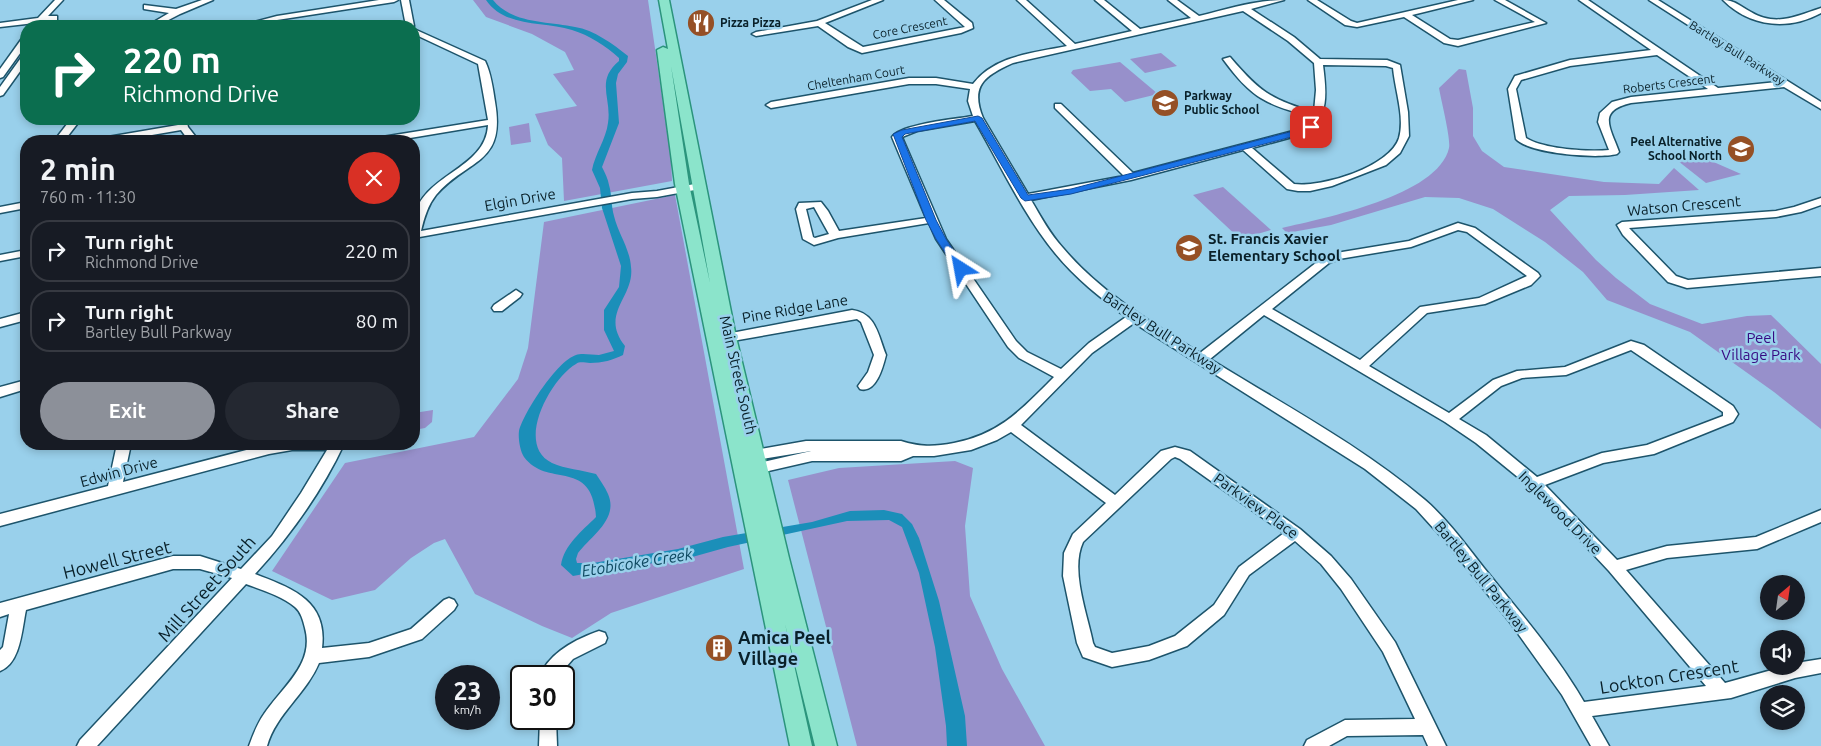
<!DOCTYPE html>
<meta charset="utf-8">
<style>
:root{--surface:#171b24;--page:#242831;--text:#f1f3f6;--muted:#9ea1a6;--line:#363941;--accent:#8c9099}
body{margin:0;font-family:Ubuntu,sans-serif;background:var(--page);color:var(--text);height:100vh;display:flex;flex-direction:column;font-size:19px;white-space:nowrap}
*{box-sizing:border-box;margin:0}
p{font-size:16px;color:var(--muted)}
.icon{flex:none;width:28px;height:28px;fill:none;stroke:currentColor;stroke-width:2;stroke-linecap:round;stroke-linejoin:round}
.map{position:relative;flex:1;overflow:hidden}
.sheet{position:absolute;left:20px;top:135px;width:400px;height:315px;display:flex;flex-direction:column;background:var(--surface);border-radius:20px;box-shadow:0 2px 8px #0003}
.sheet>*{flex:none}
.banner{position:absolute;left:20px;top:20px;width:400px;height:105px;border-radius:20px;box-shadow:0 2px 8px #0003;background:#0b6e4f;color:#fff;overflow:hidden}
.needle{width:32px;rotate:29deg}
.fabs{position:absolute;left:1760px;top:575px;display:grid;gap:10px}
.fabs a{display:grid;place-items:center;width:45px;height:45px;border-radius:50%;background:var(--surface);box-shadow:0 2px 8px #0003;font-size:25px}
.speed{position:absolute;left:435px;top:665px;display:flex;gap:10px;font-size:25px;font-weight:700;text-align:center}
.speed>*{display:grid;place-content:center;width:65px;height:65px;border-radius:50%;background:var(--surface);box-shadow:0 2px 8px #0003;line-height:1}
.speed small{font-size:12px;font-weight:400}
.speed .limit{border:2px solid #111;border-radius:8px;background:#fff;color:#111}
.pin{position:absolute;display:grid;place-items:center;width:42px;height:42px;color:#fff;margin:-21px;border-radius:10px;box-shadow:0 2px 8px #0006}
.me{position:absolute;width:55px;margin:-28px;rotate:326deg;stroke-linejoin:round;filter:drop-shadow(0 0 4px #0008)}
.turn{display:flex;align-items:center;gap:18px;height:105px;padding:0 20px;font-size:22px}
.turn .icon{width:65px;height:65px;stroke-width:2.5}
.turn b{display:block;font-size:35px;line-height:42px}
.round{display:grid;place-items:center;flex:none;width:52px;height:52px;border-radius:26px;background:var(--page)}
.overview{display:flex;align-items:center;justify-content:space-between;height:85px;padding:0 20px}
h1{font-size:30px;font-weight:600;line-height:38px}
.button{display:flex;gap:10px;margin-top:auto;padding:10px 20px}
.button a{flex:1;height:58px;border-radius:30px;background:var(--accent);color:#fff;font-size:20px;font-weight:600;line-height:58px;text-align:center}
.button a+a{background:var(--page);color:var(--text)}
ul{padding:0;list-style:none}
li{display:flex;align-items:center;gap:15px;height:62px;margin:0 10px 8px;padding:0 10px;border:2px solid var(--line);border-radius:20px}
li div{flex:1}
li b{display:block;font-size:19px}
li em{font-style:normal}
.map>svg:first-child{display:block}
</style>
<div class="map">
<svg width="1821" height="746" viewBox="0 0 1821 746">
<rect width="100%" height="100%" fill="#99d0eb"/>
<g fill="#9790cb">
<path d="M473,0H648L671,159L672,181L564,201L562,158L548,145L535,114L577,106L553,74L574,70L565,52L532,34L486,17Z"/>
<path d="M1161,53L1177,66L1145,73L1130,59Z"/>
<path d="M1120,62L1158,94L1125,102L1111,89L1090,91L1071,73L1073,70Z"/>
<path d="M1459,69L1466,70L1473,108V136L1482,151L1504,167L1604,182L1659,184L1674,168L1699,190L1625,195L1569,196L1550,210L1596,260L1616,278L1650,304L1702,324L1747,316L1771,315L1821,364V429L1774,392L1690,332L1607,300L1583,272L1545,242L1493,209L1459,198L1425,197L1331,225L1287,233L1282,228C1324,218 1438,196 1449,148C1451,139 1441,100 1439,88Z"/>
<path d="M529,123L531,142L511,145L509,127Z"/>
<path d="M1673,157L1709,160L1741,174L1706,183Z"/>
<path d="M1223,187L1271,230L1240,239L1193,195Z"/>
<path d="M675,195L744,569L611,613L572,638L542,626L475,594L445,539L434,543L411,558L375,590L332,600L272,571L345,463L474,437L518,379L528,348L544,222Z"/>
<path d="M433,410L432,422L425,428L414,430V413Z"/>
<path d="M955,461L973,468L965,526L970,596L1002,669L1045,746H857L788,480L839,468Z"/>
</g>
<path fill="#1b8fb9" d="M486,0H493C512,24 548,21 575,27C594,30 613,44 628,56L627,62L618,74L616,83L619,123L602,167C605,173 608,179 609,185C612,195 611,206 614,216C618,233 630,249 631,267C635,297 599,313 625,346L623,355C613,360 602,363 590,363C585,363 580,361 576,364C551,378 514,445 552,463C565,469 582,470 596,474C600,480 605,487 608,494C619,519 591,536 578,553L576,559L577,563H593L678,549L723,537L812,522L850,511L884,510L902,514L912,524L919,538L939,601L965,716L967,746H947L946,726L935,647L919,573L902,527L889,520L847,521L728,547L678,561L632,565L573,576L561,565C564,545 582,531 596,517C592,457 548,489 524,457C520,451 518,438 519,431C524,412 557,361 576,355C582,353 592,355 599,355C604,354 609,352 614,351L604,330V310L619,287L621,266L602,208L600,188L592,170C595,154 606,139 608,123C612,98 595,81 619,61V58C606,46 589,35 572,30C544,21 505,28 486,0Z"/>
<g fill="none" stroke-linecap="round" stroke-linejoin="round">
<defs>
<g id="minor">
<path d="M55,0H63L48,16H57V20L38,24L35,23L0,27V23L38,18Z"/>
<path d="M202,0H213L180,14L157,26H147L169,13L144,9V5L176,9Z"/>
<path d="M379,0H398L394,2L277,20L252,26H239L277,16Z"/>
<path d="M401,0H409L414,26H406Z"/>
<path d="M872,0H883L825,23L863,47L965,27L935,0H944L972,23L973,28L961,33L862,53L848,47L818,26L756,36L752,34L756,32L817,21Z"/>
<path d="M1017,0H1026L1075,44L1132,31L1095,0H1104L1140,29L1191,18L1168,0H1177L1199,16C1228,9 1255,0 1284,0L1251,9L1294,37L1320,59L1387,60L1400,65L1408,112L1409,136L1400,153L1386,165L1332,186L1310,191H1298L1287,189L1243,150L1131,180L1031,200C1041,217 1050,234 1063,248C1101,293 1151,322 1200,353L1321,259L1336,253L1409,241L1458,223L1475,228L1538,273L1540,276L1531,285L1485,304L1427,313L1369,366L1449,413L1493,380L1517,371L1565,367L1631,341L1644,345L1733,406L1738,414L1733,422L1654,454L1603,463L1545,485L1617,560L1667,546L1756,537L1821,510V522L1757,549L1667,558L1626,570L1725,683L1786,666H1796V663L1821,659V673L1795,678L1731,698L1592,716L1609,746H1591L1562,695L1509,621L1446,542L1416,509L1365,469L1134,323L1092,353L1021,425L1115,495L1161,451L1175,447L1190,451L1300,529L1331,556L1351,579L1395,642L1446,746H1428L1423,735L1347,736L1329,746H1304L1307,740L1345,720L1415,719L1383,652L1341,589L1321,564L1295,541L1249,575L1224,615L1187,646L1149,660L1112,667L1083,657L1077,643L1063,576L1064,553L1073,534L1106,503L1011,432L997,440L971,450L934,456H913L901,461H812L751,475L746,474L744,470L746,466L811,451L749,461L744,460L742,456L744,452L806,441H901C921,447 933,447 954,443C1000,434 1022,409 1054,377L1019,358L1008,347L936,239L929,223L838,238L814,245L803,239L796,209L799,203L821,202L828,211L839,231L926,218L892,137C900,124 957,119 973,116L968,101L970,89L936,84H909L771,108L766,105L771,102L909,78H936L973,84C995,55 1034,53 1067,46ZM1243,11L1288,41L1314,63L1316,90L1314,112C1271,100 1259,91 1230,57L1223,59C1252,99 1266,104 1312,117L1301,129L1133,173L1061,104H1055V108L1124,176L1028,194L983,118C970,86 984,76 1013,63ZM1323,65L1386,66L1393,68C1395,90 1405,117 1399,138C1390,167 1321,188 1294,184L1252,148L1307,133C1330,116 1326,90 1323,65ZM975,121C1000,164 1023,214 1055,253C1075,278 1101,298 1126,317L1089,343L1061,369L1027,352L1016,341L946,239L902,137L917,131ZM814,207L829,234L815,238L813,237L806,209ZM1458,230L1467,232L1527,276L1479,298L1420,307L1360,360L1272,309L1329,263L1339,259L1411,247ZM1264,315L1445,422L1476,443L1530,487L1609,571L1706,686L1584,702C1556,654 1519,611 1484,568C1466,545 1447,519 1425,500C1360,445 1282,404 1210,359ZM1631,350L1723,412V416L1647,445L1602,453L1537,477L1486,435L1459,419L1501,386L1522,378L1566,375ZM1175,457L1180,459L1284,533L1239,567L1214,605L1175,636L1149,646L1112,653L1095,647L1093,643C1087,613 1070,570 1083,542L1171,459Z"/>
<path d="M1308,0H1317L1351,21L1357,23L1458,0H1473L1412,15L1450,39L1458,40L1535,22L1495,0H1505L1546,23L1458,46L1444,43L1404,17L1357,27L1345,25Z"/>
<path d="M1579,0H1588L1718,88L1777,82L1649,0H1658L1821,102V109L1784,87L1631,103C1597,111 1610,127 1619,152L1617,154C1598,159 1530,154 1516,139L1508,89L1515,76L1570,60L1651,50ZM1657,55L1708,89L1631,97L1612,102L1600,113L1598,122L1609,150C1588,152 1543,149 1526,138L1516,89L1521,80L1570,66Z"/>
<path d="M1723,0C1735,0 1741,7 1751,12C1776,27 1796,16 1821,8V13C1788,31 1750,27 1723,0Z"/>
<path d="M414,29L485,61C491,73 493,89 495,102C506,165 468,158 436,195C428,205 424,218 421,231L632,193L657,191L700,183L705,186L700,189L657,197L632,199L414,238C414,232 413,225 414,219C421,174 486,170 488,125L392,141H371L376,138L488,120L478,64L414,34Z"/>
<path d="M23,37H26V45L3,77L0,78V69Z"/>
<path d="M26,54V63L3,95L0,96V87L23,55Z"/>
<path d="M71,119H81L64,141H54Z"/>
<path d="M178,119H186L188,127L199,141H189L181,130L117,141H97L102,138L178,125Z"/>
<path d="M1821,198V205L1801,212L1776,217L1629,228L1676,276L1688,280L1821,268V276L1687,288L1668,282L1623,235L1617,225L1622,222L1776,211L1794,207Z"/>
<path d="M26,202V208L0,213V207Z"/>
<path d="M26,250V256L0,261V255Z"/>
<path d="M516,290L522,294L520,297L502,311H494L492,308L494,305Z"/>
<path d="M852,310C876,313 878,335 886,355C883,367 876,394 860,389L858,386L868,372L874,355L861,322L857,319L721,343L715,339L721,335Z"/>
<path d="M26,312V320L0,327V319Z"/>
<path d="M26,380V389L0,397V387Z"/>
<path d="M117,444H131L123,482L269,444H344C322,491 290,536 255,574C291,588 328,600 322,648L369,643L411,629L444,600L449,598L454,600L457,605L454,610L422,639L369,657L319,663C306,694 276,714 267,746H249C253,735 257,724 264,714C282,687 315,664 305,628C303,620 301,612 295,607C282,596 262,590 246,584L97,746H77L80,740L232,578L200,569H173L26,610C22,628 21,663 0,671V650L3,647L9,614L0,617V603L173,556H200L241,569L272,536L301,493L327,450H292L269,454L0,526V514L108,486Z"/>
<path d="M599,631L605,633L607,638L605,643L573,659L558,676H540C549,653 576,639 599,631Z"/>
<path d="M540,719H556L557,746H539Z"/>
</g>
<path id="major" d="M659,0H669L736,337L789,558L837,746H815L785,624L812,746H790L675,184L657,50L663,47L668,49ZM671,66L710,283L689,184Z"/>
</defs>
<use href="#minor" stroke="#1d546b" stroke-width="3"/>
<use href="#major" stroke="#2b947c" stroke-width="3"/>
<use href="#minor" fill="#fff" fill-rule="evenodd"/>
<use href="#major" fill="#8be4cb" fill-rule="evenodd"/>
</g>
<path fill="#1a73e8" stroke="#114b97" d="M978,116L982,118L1028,195L1071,189L1301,129L1308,125L1315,127L1307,133L1071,194L1025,201L1021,198L975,121L905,134L902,137L936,220L946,239L966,269L961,272L957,271L936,239L926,220L893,134L902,130Z"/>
<defs>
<symbol id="restaurant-disc" viewBox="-11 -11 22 22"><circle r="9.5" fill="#955026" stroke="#99d0eb"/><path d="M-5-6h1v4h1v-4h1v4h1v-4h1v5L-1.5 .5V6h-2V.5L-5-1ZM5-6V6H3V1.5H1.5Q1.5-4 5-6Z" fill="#fff"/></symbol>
<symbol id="school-disc" viewBox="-11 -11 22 22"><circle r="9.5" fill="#955026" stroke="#99d0eb"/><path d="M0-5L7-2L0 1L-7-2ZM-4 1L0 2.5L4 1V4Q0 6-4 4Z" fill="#fff"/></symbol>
<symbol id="building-disc" viewBox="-11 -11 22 22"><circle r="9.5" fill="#955026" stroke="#99d0eb"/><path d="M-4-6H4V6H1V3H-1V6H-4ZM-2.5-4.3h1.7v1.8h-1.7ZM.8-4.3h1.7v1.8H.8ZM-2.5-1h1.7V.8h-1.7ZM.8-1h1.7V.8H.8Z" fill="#fff"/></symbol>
</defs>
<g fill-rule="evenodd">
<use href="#restaurant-disc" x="685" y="7" width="32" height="32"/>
<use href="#school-disc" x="1149" y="87" width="32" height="32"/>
<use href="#school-disc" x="1725" y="133" width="32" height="32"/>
<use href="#school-disc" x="1173" y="232" width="32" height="32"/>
<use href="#building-disc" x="703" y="632" width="32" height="32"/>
</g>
<g text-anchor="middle" stroke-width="5" stroke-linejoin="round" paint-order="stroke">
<g font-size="12" font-weight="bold" fill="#092029" stroke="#99d0eb" text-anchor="start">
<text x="720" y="27">Pizza Pizza</text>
<text x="1184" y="100">Parkway<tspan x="1184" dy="14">Public School</tspan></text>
<text x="1722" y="146" text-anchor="end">Peel Alternative<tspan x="1722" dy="14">School North</tspan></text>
</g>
<g font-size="12" fill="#092029" stroke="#99d0eb">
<text transform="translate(910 28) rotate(-11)" y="4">Core Crescent</text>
<text transform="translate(1737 53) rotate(32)" y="4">Bartley Bull Parkway</text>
<text transform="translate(856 78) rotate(-10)" y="4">Cheltenham Court</text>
<text transform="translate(1669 84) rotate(-7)" y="4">Roberts Crescent</text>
</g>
<g font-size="15" fill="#092029" stroke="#99d0eb">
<text transform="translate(520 200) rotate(-10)" y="5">Elgin Drive</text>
<text transform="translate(1684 206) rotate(-5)" y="5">Watson Crescent</text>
<text transform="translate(795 309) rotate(-10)" y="5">Pine Ridge Lane</text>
<text transform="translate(1162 333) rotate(33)" y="5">Bartley Bull Parkway</text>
<text transform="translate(738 375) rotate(77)" y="5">Main Street South</text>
<text transform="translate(119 472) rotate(-15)" y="5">Edwin Drive</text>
<text transform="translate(1256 506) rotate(36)" y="5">Parkview Place</text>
<text transform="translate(1560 513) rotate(45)" y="5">Inglewood Drive</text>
<text transform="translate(1481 577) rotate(51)" y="5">Bartley Bull Parkway</text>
</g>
<g font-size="15" font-weight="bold" fill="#092029" stroke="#99d0eb" text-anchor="start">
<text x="1208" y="244">St. Francis Xavier<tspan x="1208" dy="17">Elementary School</tspan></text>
</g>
<g font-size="15" fill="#370982" stroke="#99d0eb">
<text x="1761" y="343">Peel<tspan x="1761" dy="17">Village Park</tspan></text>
</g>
<g font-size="16" font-style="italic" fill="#0e4960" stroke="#99d0eb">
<text transform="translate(637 562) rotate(-9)" y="6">Etobicoke Creek</text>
</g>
<g font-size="18" fill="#092029" stroke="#99d0eb">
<text transform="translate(117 560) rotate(-14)" y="6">Howell Street</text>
<text transform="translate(207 589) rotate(-48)" y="6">Mill Street South</text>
<text transform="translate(1669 677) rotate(-9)" y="6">Lockton Crescent</text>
</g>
<g font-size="18" font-weight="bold" fill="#092029" stroke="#99d0eb" text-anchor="start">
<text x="738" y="644">Amica Peel<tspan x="738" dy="21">Village</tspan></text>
</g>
</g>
</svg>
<div class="fabs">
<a><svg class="needle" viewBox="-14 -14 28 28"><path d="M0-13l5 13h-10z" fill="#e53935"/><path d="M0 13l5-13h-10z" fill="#9ea1a6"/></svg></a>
<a><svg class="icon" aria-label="sound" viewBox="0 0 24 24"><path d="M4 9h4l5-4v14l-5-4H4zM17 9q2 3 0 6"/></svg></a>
<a><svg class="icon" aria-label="layers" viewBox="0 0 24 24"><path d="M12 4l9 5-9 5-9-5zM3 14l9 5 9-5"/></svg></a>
</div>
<div class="speed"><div>23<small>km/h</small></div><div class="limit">30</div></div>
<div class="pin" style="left:1311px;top:127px;background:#d93025"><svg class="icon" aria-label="arrive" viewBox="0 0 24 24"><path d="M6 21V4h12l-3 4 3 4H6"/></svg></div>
<svg class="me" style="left:961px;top:269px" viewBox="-20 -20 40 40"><path d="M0-17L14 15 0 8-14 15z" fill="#1a73e8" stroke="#fff" stroke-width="4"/></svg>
<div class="banner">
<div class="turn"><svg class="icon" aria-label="right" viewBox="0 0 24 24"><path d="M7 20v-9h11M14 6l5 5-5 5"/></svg><div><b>220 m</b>Richmond Drive</div></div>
</div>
<section class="sheet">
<div class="overview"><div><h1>2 min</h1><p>760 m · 11:30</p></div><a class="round" style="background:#d93025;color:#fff"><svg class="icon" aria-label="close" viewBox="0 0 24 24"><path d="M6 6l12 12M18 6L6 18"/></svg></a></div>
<ul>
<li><svg class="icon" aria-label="right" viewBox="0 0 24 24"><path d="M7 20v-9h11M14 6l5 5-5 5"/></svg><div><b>Turn right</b><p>Richmond Drive</p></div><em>220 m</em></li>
<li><svg class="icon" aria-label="right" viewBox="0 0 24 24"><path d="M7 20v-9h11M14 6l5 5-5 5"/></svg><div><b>Turn right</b><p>Bartley Bull Parkway</p></div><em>80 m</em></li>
</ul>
<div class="button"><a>Exit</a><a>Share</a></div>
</section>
</div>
